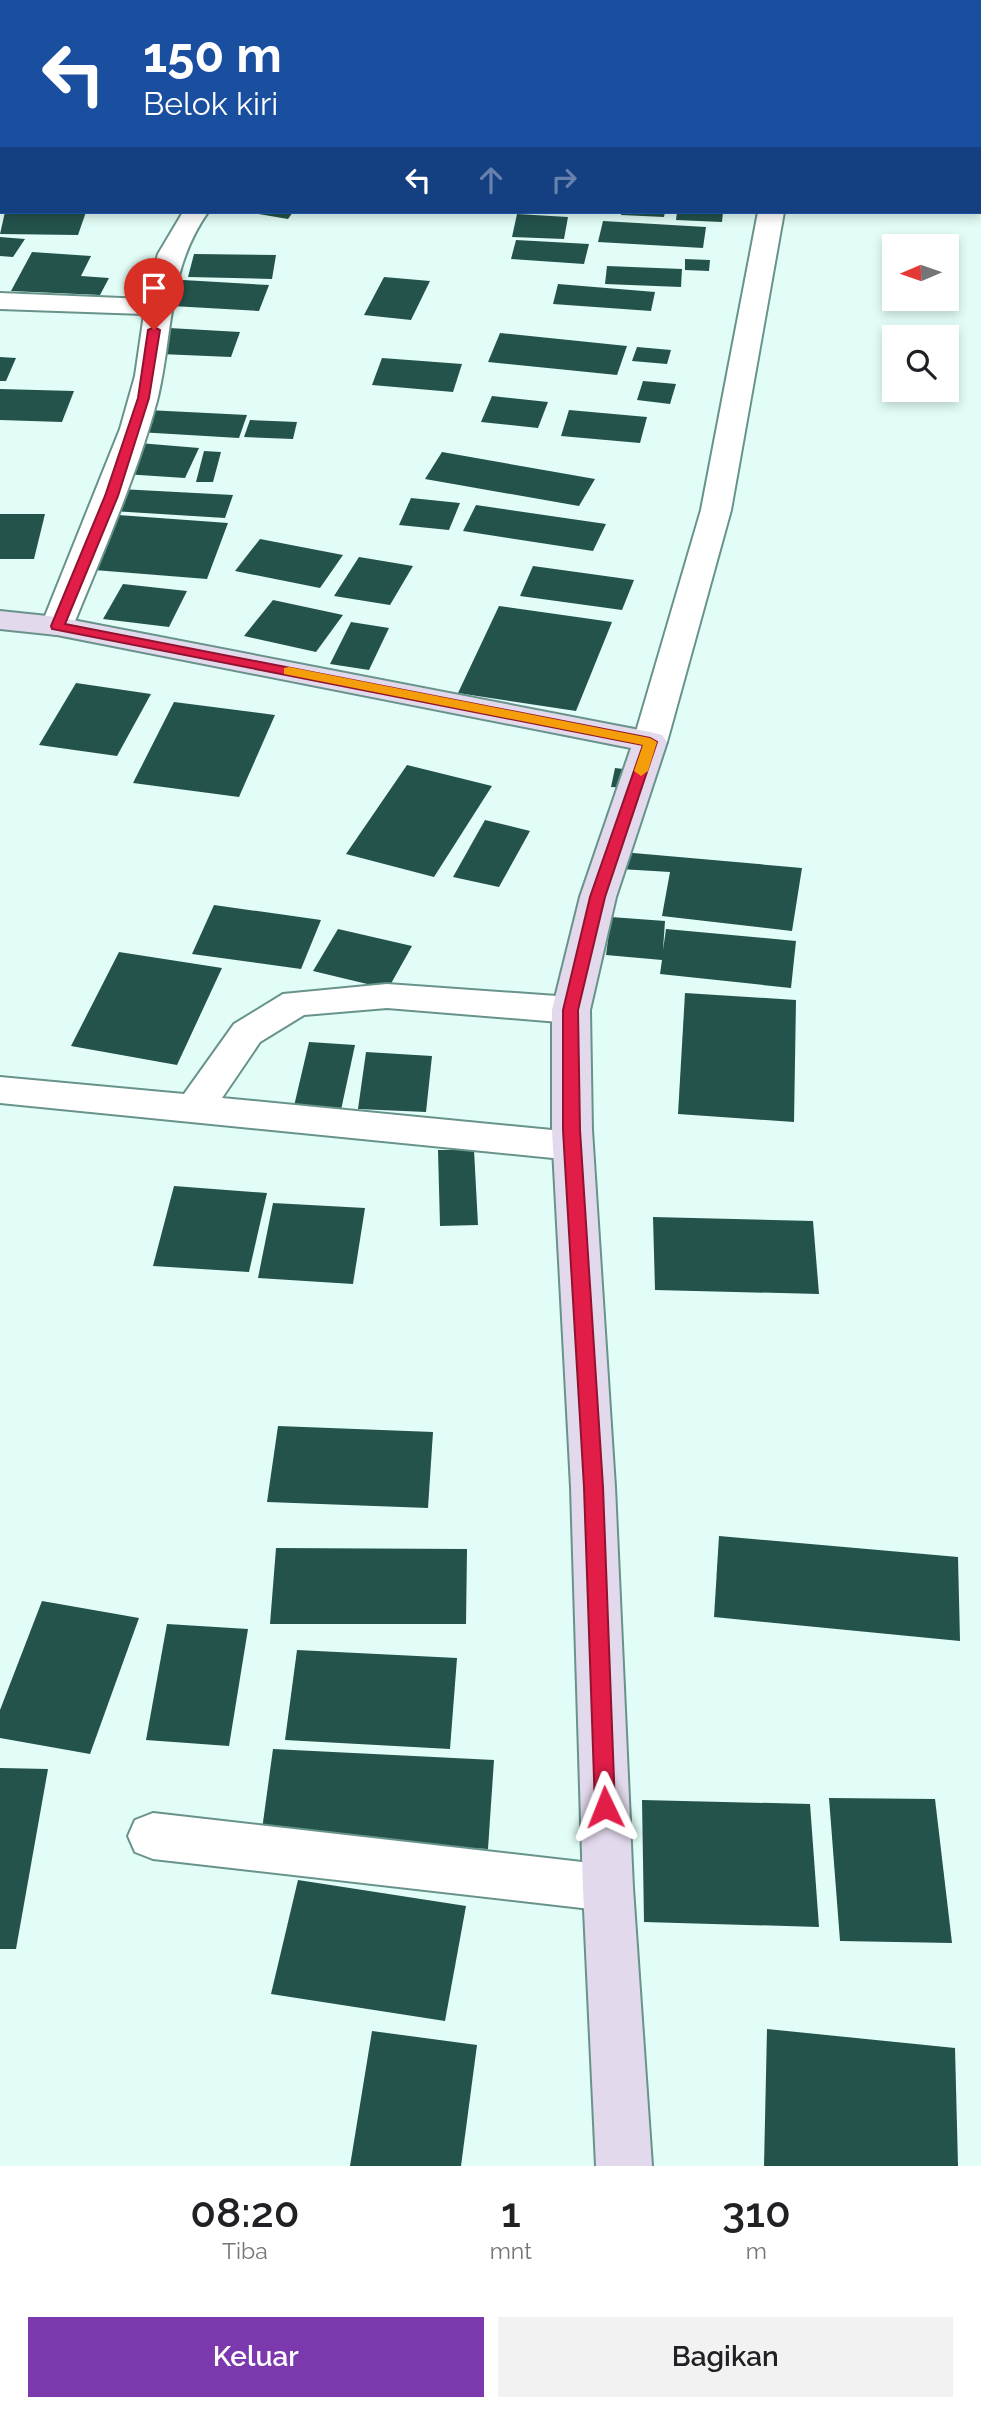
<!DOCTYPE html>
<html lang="id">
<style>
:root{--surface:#fff;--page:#f2f2f2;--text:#202124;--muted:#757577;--accent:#7c39ad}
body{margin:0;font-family:Raleway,sans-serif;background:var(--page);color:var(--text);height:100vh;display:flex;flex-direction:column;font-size:26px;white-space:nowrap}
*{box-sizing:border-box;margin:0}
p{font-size:23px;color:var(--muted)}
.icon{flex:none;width:38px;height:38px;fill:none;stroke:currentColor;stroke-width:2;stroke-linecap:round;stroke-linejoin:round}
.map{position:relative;height:2166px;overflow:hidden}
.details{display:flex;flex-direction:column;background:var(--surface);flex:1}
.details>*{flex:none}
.guide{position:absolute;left:0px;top:0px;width:982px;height:214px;box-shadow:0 4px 10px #0003;background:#1a4fa0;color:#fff;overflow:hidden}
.needle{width:46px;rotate:268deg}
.tools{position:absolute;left:882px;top:234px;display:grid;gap:14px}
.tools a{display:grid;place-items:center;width:77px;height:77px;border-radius:0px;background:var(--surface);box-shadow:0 4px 10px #0003;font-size:35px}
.pin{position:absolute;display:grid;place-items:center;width:60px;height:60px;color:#fff;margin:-72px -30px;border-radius:50% 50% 50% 0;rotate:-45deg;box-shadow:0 0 7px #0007}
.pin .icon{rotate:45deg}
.me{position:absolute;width:77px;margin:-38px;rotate:358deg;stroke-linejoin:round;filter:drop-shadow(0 0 5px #0008)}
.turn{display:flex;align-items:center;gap:24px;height:147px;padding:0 28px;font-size:32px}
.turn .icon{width:91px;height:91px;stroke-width:2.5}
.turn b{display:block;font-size:49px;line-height:60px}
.lanes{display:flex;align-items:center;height:66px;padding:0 28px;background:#0003;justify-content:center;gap:35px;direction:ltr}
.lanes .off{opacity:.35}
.eta{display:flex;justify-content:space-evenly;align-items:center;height:119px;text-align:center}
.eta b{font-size:42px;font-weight:600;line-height:49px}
.button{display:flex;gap:14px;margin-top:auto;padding:14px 28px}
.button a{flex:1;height:80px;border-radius:0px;background:var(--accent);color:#fff;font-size:28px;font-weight:600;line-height:80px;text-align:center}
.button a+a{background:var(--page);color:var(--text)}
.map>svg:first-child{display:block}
</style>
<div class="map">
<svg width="981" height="2166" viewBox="0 0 981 2166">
<rect width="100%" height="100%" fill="#e2fdf7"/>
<g fill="#24534c">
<path d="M5,212H86L78,235L0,234Z"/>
<path d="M246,212H293L288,219Z"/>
<path d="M621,212H665L664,217L621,215Z"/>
<path d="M677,212H723L722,222L676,220Z"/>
<path d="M517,214L568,217L564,239L512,237Z"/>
<path d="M603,221L706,227L703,248L598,242Z"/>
<path d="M0,237L25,239L13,257L0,256Z"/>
<path d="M516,240L589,244L584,264L511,259Z"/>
<path d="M32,252L91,256L81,276L109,278L100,295L11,291Z"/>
<path d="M194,254L276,255L272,279L188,277Z"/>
<path d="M685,259L710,260L709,271L685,270Z"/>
<path d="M607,266L682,269L681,287L605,284Z"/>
<path d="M384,277L430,281L411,320L364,315Z"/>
<path d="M183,280L269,285L259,311L172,306Z"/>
<path d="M558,284L655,292L651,311L553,304Z"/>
<path d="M169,328L240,332L231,357L160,354Z"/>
<path d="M500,333L627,346L617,375L488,362Z"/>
<path d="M637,347L671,350L667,364L632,361Z"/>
<path d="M0,357L16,358L6,381H0Z"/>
<path d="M382,358L462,364L453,392L372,385Z"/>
<path d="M643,381L676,384L670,404L637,400Z"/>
<path d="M0,389L74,391L62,422L0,420Z"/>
<path d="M492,396L548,402L538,428L481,422Z"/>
<path d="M147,410L247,415L239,438L138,432Z"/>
<path d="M569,410L647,417L640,443L561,436Z"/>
<path d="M250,420L297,422L293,439L244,437Z"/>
<path d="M139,443L199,448L185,478L124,474Z"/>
<path d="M204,451L221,452L213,482H196Z"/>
<path d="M442,452L595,479L579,506L425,479Z"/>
<path d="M120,489L233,495L225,518L112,511Z"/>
<path d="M411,498L460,503L449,530L399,525Z"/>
<path d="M476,505L606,524L593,551L463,531Z"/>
<path d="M0,514H45L34,559H0Z"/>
<path d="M118,515L228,523L207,579L94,570Z"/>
<path d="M260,539L343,555L320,588L235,571Z"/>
<path d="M359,557L413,566L390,605L334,596Z"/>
<path d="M533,566L634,580L622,610L520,596Z"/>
<path d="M123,584L187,591L169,627L103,619Z"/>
<path d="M273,600L343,615L316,652L244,636Z"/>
<path d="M499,606L612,622L576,711L458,693Z"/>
<path d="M351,622L389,628L369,670L330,664Z"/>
<path d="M76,683L151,694L117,756L39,745Z"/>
<path d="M174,702L275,715L239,797L133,783Z"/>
<path d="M407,765L492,786L434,877L346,854Z"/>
<path d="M615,768L632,770L628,788L611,787Z"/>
<path d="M485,820L530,831L499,887L453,877Z"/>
<path d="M622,852L802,868L792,931L662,916L670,872L620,869Z"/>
<path d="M214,905L321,920L301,969L192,954Z"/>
<path d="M611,917L665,921L663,950L666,929L796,941L791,988L660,974L662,960L606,955Z"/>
<path d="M338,929L412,946L388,989L313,971Z"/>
<path d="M119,952L222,968L177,1065L71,1046Z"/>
<path d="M685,993L796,1000L794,1122L678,1114Z"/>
<path d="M309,1042L355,1045L341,1110L294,1106Z"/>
<path d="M366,1052L432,1056L426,1112L358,1109Z"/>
<path d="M438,1150H474L478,1225L440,1226Z"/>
<path d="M174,1186L267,1193L249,1272L153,1266Z"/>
<path d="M273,1203L365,1208L353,1284L258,1278Z"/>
<path d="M653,1217L813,1221L819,1294L655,1290Z"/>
<path d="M278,1426L433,1432L428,1508L267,1502Z"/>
<path d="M719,1536L958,1557L960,1641L714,1617Z"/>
<path d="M276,1548L467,1549L466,1624H270Z"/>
<path d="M42,1601L139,1618L90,1754L0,1738V1710Z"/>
<path d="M167,1624L248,1629L229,1746L146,1740Z"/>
<path d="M297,1650L457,1658L450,1749L285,1740Z"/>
<path d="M273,1749L494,1760L488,1849L261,1837Z"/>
<path d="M0,1768L48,1769L16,1949H0Z"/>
<path d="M829,1798L935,1799L952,1943L840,1941Z"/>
<path d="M642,1800L810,1804L819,1927L644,1922Z"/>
<path d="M298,1880L466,1906L445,2021L271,1994Z"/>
<path d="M767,2029L955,2048L958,2166H764Z"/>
<path d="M372,2031L477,2045L461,2166H350Z"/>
</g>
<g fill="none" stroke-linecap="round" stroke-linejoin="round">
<defs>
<g id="minor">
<path d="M77,0H103L76,2Z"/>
<path d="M572,0H595L571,2Z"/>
<path d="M803,0H826L802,2Z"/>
<path d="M2,25V39L0,40V26Z"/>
<path d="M183,212H208C166,272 174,333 157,401C136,478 103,552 73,626L68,633L57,635L46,633L41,626L120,429L135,376L144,314L0,309V293L146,299L158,254Z"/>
<path d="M758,212H784L731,510L667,742L662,749L650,752L638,749L633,742L701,510Z"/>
<path d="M387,984L571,997L584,1001L590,1010L584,1019L571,1023L387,1008L304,1015L260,1042L222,1098L573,1132L587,1136L593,1146L587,1156L573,1160L0,1103V1077L184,1094L234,1024L283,994Z"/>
<path d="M153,1813L608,1865L626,1871L633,1888L626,1905L608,1911L153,1859L135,1852L128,1836L135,1820Z"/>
</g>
<path id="secondary" d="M0,611L57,617L650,732L662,735L667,742L616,897L590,1010L592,1130L615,1487L633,1888L652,2166H596L583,1888L571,1487L552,1130V1010L580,897L631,748L57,635L0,629Z"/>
</defs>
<use href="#minor" stroke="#68938b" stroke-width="4"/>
<use href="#secondary" stroke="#68938b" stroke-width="4"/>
<use href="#minor" fill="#fff" fill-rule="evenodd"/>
<use href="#secondary" fill="#e3d9ec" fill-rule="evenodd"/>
</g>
<path fill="#e11d48" stroke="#92132f" stroke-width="2" d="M154,327L160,330L149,398L118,496L65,624L650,738L657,742L605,897L578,1010L580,1130L603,1487L615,1807L612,1814L605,1817L598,1814L595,1807L584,1487L563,1130V1010L590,897L643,745L52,629L51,626L105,496L138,398L148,330Z"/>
<path fill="#f59e0b" d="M289,667L650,738L657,742L648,771L641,776L634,771L643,745L284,674V668Z"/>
</svg>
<div class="tools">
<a><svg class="needle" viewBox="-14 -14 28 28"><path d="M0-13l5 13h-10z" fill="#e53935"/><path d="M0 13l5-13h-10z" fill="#757577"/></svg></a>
<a><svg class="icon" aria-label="search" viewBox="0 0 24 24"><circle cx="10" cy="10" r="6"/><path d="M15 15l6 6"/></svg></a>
</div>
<div class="pin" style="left:154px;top:330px;background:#d93025"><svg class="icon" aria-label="arrive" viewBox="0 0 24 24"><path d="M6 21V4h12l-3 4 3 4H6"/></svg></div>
<svg class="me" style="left:605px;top:1807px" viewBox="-20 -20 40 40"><path d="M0-17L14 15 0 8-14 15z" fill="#e11d48" stroke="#fff" stroke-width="4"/></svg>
<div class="guide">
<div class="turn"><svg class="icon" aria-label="left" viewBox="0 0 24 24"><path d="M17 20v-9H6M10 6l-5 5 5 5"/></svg><div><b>150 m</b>Belok kiri</div></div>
<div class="lanes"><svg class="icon" aria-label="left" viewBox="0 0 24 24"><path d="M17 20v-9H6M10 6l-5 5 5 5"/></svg><svg class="icon off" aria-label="ahead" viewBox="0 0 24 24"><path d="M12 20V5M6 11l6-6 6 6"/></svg><svg class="icon off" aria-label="right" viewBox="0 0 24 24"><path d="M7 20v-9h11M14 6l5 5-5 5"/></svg></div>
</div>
</div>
<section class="details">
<div class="eta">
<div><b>08:20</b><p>Tiba</p></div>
<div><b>1</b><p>mnt</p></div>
<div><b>310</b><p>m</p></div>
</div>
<div class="button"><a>Keluar</a><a>Bagikan</a></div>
</section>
